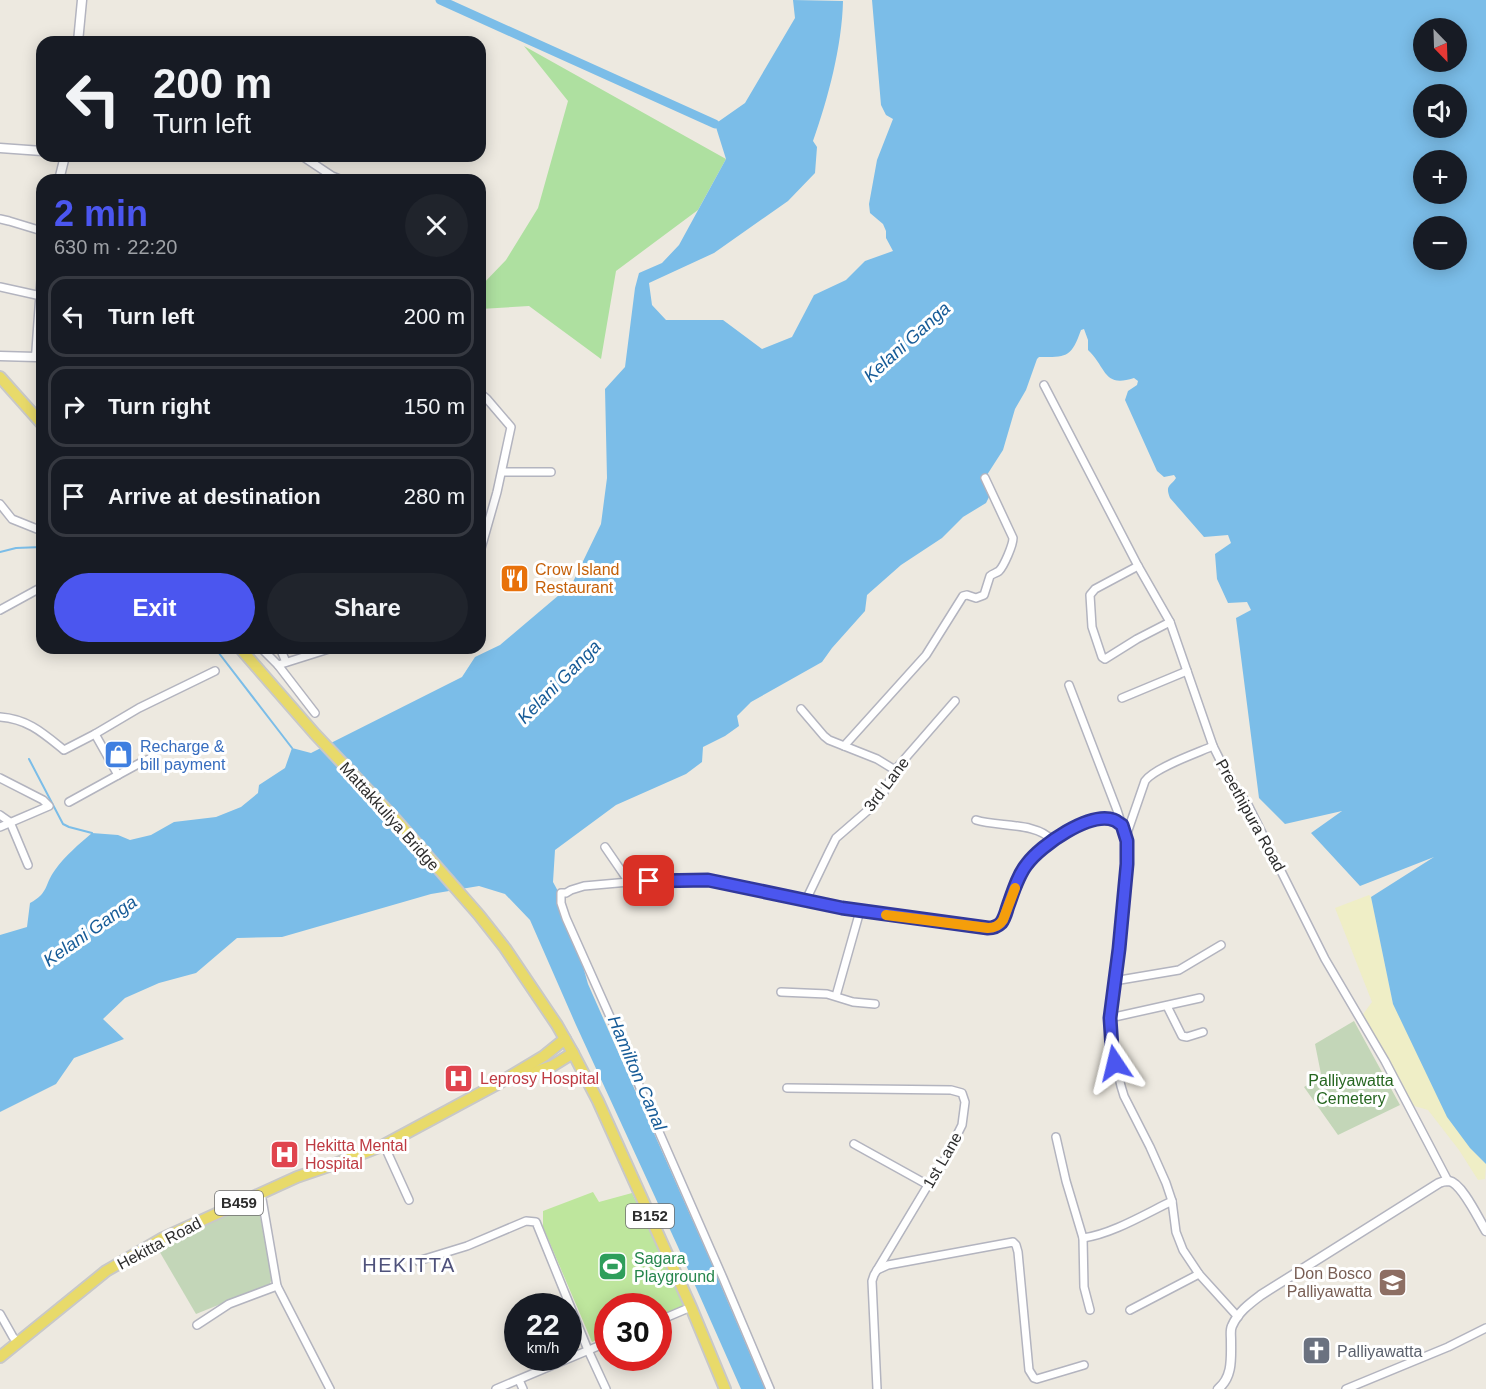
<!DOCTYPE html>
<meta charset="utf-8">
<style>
:root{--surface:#171b24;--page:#20242c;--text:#f1f3f6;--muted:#9ea1a6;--line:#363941;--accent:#4b56ef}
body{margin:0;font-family:Arial,sans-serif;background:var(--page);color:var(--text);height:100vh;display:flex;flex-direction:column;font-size:22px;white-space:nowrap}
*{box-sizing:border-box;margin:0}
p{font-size:20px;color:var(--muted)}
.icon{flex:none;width:33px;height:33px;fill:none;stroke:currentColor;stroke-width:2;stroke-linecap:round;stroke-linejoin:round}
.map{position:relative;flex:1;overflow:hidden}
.details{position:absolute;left:36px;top:174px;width:450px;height:480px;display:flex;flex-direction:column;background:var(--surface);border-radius:18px;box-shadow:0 3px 15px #0003}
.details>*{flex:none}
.top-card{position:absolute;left:36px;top:36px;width:450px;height:126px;border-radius:18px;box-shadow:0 3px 15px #0003;background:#171b24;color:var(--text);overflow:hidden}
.needle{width:39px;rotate:157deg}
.buttons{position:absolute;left:1413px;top:18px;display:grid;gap:12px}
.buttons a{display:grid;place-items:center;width:54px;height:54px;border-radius:50%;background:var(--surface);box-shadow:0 3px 15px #0003;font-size:30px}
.speed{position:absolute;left:504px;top:1293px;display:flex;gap:12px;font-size:30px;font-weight:700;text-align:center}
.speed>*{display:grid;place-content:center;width:78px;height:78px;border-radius:50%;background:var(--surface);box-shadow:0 3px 15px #0003;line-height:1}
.speed small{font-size:15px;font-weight:400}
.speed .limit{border:9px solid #d22;background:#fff;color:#111}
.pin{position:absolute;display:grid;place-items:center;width:51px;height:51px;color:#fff;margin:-26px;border-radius:12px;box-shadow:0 3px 9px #0006}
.me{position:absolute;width:66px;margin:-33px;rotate:350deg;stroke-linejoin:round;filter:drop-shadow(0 0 4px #0008)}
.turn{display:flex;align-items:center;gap:21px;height:126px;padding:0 18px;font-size:27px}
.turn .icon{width:78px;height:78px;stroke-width:2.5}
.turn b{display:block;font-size:42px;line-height:51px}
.round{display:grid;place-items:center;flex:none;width:63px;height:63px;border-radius:32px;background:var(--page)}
.summary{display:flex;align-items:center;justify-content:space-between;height:102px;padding:0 18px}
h1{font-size:36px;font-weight:600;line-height:45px;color:var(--accent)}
.button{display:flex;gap:12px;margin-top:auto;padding:12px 18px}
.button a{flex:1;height:69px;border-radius:36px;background:var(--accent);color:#fff;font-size:24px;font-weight:600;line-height:69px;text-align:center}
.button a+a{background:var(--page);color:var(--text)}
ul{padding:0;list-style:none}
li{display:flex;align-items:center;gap:18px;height:81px;margin:0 12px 9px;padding:0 6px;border:3px solid var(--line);border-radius:18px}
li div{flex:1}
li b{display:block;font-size:22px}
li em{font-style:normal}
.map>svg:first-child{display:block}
</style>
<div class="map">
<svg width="1486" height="1389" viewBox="0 0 1486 1389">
<rect width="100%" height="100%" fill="#ede9e0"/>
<path fill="#aee0a0" d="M524,46L726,159L698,210L616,271L601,359L529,306L480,309V287L506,260L538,208L568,101Z"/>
<path fill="#efeec6" d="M1369,895L1371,897L1393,1004L1470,1148L1486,1164L1485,1179L1478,1180L1459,1150L1428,1110L1411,1105L1361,1017L1372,1002L1335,908Z"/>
<g fill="#c3d6b8">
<path d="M1354,1021L1400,1105L1338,1135L1304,1087L1314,1081L1321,1074L1315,1044Z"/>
<path d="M257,1200L272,1278L270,1284L196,1314L158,1249Z"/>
</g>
<path fill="#bee69d" d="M593,1192L599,1202L632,1193L685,1306L659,1316L658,1306H608L607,1336L592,1342L543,1227V1211Z"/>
<path fill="#7bbde8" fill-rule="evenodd" d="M793,0L843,1C842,46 828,99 813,141L817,147L815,173L788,201L714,253L649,283L652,305L666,320H723L762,349L792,337L814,295L846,280L865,261L893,251L886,238V231L883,224L870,213L869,204L877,160L893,119L886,115L881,105L872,0H1486V1164L1470,1148L1447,1117L1393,1004L1371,897L1434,857L1360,886L1311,833L1342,811L1285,824L1259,798L1236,618L1251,610L1247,602L1228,603L1217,579L1215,554L1231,543L1228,535L1204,537L1170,498C1165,485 1170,487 1176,478L1174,475L1164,477L1157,471L1125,400L1128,391L1137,385L1138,381L1134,378C1103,388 1107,368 1088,350V340L1084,329L1081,330C1071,358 1067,357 1039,357L1037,359L1026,390L1015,409L1003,450L985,478L991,493L986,503L963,517L942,538L901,565L867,595L865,611L832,648L822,662L751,702L737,716L739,726L725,736L703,747L702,762L686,774L616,805L555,850L553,882L566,906L588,984L711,1262L765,1389H741L678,1247L576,1025L530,920L505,894L479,886L431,894L282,937L237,938L196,973L159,983L125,998L103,1019L124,1039L74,1058L56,1084L0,1112V935L27,927L30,903C49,893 44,885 55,870C65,856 79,844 92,833L118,835L130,840L151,835L174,822L216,817L241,807L258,793L259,785L285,768L292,748L311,753L462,677L475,657L500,645L572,584L601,524L607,478L605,389L625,367L635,288L639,273L662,263L679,245L726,159L715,124L745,103L795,18ZM1424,28H1456V62H1424ZM1424,94H1456V128H1424ZM1424,160H1456V194H1424ZM1424,226H1456V260H1424Z"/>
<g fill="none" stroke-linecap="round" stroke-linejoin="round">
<g stroke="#7bbde8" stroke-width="2">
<path d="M0,552L16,548L42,547"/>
<path d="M215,648L292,748"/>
<path d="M29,759L63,824L69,827L92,833"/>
</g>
<path stroke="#7bbde8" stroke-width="9" d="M440,0L715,124"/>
<defs>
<g id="minor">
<path d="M305,156V158L332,176L342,180"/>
<path d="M0,219L9,221L42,231"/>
<path d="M0,287L41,296"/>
<path d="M1044,385L1138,566L1170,622L1213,746L1228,776L1248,805L1325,959L1385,1061L1448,1181"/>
<path d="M480,393L487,399L511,427L497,492L480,552"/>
<path d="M502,472H551"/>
<path d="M0,504L12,519L42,531"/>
<path d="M1138,566L1095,589L1090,595L1092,627L1102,657L1105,659L1137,639L1170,622"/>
<path d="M0,610L42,587"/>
<path d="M261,648L278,665L332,648"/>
<path d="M280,648L286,662"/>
<path d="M278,665L315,713"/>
<path d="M1069,685L1117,810L1127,841V864L1119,949L1110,1018L1112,1048L1121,1086L1124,1096L1150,1147L1166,1183L1172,1201L1176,1232L1183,1250L1199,1274L1238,1317"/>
<path d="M1122,698L1187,671"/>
<path d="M801,709L824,736L829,740L877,759L895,770"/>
<path d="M0,717C28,719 43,733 64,750L95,734L139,708L215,671"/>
<path d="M844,746L926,655L963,596L967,595L976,598L984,595L990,576C992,574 996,573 999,571C1004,566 1013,545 1013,538L985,478"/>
<path d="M118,775L140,763L154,757"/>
<path d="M0,778L43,800L49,806L0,827"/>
<path d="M69,802L118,775L95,734"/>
<path d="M0,815L10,822L28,865"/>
<path d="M976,820C998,827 1036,822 1052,840"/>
<path d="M1126,836L1145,781C1154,768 1197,753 1213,746"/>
<path d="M605,847L629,882"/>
<path d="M806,900L829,852L836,838L874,805L883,794L895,770L955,701"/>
<path d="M1114,981L1179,970L1221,945"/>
<path d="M781,992L827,994L853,1002L875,1004"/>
<path d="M836,996L860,911"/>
<path d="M1167,1006L1182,1036L1187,1037L1203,1032"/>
<path d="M1110,1018L1200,998"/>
<path d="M787,1088L951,1090L962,1093L965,1102L962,1125L940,1169L928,1185L874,1275L872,1281L877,1389"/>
<path d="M1056,1137L1066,1181L1083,1238L1084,1287L1090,1310"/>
<path d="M854,1144L928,1185"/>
<path d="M384,1145L409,1200"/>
<path d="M261,1193L277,1286L330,1389"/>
<path d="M1083,1238C1112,1234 1145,1214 1172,1201"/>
<path d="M418,1261L467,1246L526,1221L536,1222L588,1350L606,1389"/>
<path d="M877,1270L888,1265L1013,1242L1016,1245L1018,1252L1029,1370L1034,1378L1037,1379L1084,1365"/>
<path d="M1130,1310L1199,1274"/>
<path d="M0,1314L13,1337L18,1343"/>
<path d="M658,1321L691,1307"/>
<path d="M197,1325L229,1304L277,1286"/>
<path d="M519,1380L523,1389"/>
<path d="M496,1389L608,1342"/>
<path d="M770,1389L723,1278L645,1100L620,1039L566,918L561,903V893H566L571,890L584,886L629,882L708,880L842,908L988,928C993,928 998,927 1001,923C1005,918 1006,912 1008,906C1013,892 1018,876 1027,864C1041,845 1090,811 1114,820C1117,821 1120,824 1122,825"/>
<path d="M1346,1389L1448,1347L1486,1328"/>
</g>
<g id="tertiary">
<path d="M78,42L82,0"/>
<path d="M0,148L42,151"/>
<path d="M59,180L65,156"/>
<path d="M0,356L36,357L42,273"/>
<path d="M1218,1389C1233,1377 1231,1358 1231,1340C1231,1335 1230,1330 1232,1326C1238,1312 1249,1304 1261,1295L1439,1183C1441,1182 1447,1181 1449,1181C1462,1183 1479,1220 1486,1231"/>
</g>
<g id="primary">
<path d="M0,377L42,424"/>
<path d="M240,648L315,734L396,820L479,915L505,948L557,1025L573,1053L598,1101L691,1307L725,1389"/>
<path d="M517,1078L552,1066L573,1053"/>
<path d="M0,1357L106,1271L163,1238L297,1177L335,1164L384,1145L499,1083L544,1056L565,1039"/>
</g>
</defs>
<use href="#minor" stroke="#b3b4bf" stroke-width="10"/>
<use href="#tertiary" stroke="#b3b4bf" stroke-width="11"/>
<use href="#primary" stroke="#c8c8c8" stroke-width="14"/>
<use href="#minor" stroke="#fff" stroke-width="7"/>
<use href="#tertiary" stroke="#fff" stroke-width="8"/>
<use href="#primary" stroke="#e8da6a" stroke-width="10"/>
</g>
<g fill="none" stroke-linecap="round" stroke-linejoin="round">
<defs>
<path id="route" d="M649,881L708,880L842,908L988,928C993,928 997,927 1001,923C1005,918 1006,912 1008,906C1013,892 1018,875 1027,864C1041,845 1090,811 1114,820C1117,821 1120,824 1122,825L1127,841V864L1119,949L1110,1018L1112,1048L1115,1063"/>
</defs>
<use href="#route" stroke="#31389b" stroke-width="15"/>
<use href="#route" stroke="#4b56ef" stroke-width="10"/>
<path stroke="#f59e0b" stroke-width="10" d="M886,915L988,928C995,928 999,926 1003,920L1015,888"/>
</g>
<defs>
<symbol id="restaurant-square" viewBox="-11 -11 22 22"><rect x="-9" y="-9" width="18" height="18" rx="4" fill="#e8710a" stroke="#fff"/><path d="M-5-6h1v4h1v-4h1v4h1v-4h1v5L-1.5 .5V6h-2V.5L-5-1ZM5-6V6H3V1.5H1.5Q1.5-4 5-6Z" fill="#fff"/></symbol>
<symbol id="shop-square" viewBox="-11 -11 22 22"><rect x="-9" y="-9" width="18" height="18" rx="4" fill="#3f7fe0" stroke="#fff"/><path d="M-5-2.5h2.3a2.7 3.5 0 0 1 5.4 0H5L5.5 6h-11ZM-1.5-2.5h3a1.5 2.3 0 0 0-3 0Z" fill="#fff"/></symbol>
<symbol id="hospital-square" viewBox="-11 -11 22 22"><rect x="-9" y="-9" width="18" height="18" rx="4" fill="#e0444e" stroke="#fff"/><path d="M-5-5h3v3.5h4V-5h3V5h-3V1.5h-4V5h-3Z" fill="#fff"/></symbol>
<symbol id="stadium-square" viewBox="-11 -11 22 22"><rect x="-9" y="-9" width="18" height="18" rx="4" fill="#2e9e5b" stroke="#fff"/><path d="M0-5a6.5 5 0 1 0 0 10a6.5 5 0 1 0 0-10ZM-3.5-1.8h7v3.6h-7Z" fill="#fff"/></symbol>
<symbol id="school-square" viewBox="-11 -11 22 22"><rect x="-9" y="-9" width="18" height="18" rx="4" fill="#8d6e63" stroke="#fff"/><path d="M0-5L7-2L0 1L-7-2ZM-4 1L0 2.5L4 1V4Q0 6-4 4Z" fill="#fff"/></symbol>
<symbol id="church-square" viewBox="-11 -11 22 22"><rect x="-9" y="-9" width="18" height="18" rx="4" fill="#6b7280" stroke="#fff"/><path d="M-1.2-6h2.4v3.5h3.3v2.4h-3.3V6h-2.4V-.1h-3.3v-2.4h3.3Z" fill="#fff"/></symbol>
</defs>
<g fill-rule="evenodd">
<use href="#restaurant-square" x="498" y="562" width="33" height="33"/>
<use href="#shop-square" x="102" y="738" width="33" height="33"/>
<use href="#hospital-square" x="442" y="1062" width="33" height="33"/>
<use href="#hospital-square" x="268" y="1138" width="33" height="33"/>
<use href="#stadium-square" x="596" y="1250" width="33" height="33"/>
<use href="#school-square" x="1376" y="1266" width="33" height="33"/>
<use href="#church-square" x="1300" y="1334" width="33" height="33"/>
</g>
<g text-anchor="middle" stroke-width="6" stroke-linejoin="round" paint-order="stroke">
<g fill="#fff" stroke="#6c6c6c" stroke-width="1.5">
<rect x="215" y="1191" width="48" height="24" rx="4.5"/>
<rect x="626" y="1204" width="48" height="24" rx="4.5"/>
</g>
<g font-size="15" font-weight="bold" fill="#2d2d2d">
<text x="239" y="1208">B459</text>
<text x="650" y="1221">B152</text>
</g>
<g font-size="16" fill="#c56008" stroke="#fff" text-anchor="start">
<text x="535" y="575">Crow Island<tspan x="535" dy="18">Restaurant</tspan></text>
</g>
<g font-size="16" fill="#366cbe" stroke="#fff" text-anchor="start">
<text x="140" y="752">Recharge &amp;<tspan x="140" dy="18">bill payment</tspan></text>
</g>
<g font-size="16" fill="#2d2d2d" stroke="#fff">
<text transform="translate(886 784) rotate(-53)" y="6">3rd Lane</text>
<text transform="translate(1251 815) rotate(61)" y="6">Preethipura Road</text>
<text transform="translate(390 816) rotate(48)" y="6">Mattakkuliya Bridge</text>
<text transform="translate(942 1160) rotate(-60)" y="6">1st Lane</text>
<text transform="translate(159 1243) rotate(-28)" y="6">Hekitta Road</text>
</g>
<g font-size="16" fill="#be3a42" stroke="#fff" text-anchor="start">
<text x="480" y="1084">Leprosy Hospital</text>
<text x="305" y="1151">Hekitta Mental<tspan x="305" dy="18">Hospital</tspan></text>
</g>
<g font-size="16" fill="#266620" stroke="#fff">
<text x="1351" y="1086">Palliyawatta<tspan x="1351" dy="18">Cemetery</tspan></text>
</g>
<g font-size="16" fill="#27864d" stroke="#fff" text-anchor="start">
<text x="634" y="1264">Sagara<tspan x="634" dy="18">Playground</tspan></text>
</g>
<g font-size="16" fill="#785e54" stroke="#fff" text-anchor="end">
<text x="1372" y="1279">Don Bosco<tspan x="1372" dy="18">Palliyawatta</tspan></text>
</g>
<g font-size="16" fill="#5b616d" stroke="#fff" text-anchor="start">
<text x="1337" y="1357">Palliyawatta</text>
</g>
<g font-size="18" font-style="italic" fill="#165b97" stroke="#fff">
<text transform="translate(907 342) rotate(-42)" y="6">Kelani Ganga</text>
<text transform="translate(559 682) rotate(-45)" y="6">Kelani Ganga</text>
<text transform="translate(90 931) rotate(-35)" y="6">Kelani Ganga</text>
<text transform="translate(637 1073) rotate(67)" y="6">Hamilton Canal</text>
</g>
<g font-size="20" letter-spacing="1.5" fill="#4f527b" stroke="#fff">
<text x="409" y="1272">HEKITTA</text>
</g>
</g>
</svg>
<div class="buttons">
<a><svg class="needle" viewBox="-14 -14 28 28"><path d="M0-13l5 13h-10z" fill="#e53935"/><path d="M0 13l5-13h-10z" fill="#9ea1a6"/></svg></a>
<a><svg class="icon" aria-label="sound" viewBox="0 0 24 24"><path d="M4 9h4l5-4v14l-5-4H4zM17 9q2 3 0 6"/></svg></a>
<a>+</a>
<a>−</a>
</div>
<div class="speed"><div>22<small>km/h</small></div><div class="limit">30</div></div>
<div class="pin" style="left:649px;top:881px;background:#d93025"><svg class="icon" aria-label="arrive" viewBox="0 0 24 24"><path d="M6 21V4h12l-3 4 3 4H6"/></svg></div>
<svg class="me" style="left:1115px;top:1063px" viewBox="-20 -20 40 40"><path d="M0-17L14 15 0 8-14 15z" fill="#4b56ef" stroke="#fff" stroke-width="4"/></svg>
<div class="top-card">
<div class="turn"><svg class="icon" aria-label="left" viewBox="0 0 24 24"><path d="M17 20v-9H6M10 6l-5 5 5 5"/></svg><div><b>200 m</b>Turn left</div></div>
</div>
<section class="details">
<div class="summary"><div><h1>2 min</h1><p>630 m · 22:20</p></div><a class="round"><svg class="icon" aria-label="close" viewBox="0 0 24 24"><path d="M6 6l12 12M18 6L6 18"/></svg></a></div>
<ul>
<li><svg class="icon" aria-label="left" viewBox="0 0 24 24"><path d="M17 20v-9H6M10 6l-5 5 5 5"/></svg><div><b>Turn left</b></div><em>200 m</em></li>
<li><svg class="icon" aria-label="right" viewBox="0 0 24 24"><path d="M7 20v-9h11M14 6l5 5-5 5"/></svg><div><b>Turn right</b></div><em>150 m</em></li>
<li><svg class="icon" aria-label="arrive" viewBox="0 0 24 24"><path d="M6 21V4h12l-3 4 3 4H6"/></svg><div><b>Arrive at destination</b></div><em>280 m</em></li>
</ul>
<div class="button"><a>Exit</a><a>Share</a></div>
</section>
</div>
